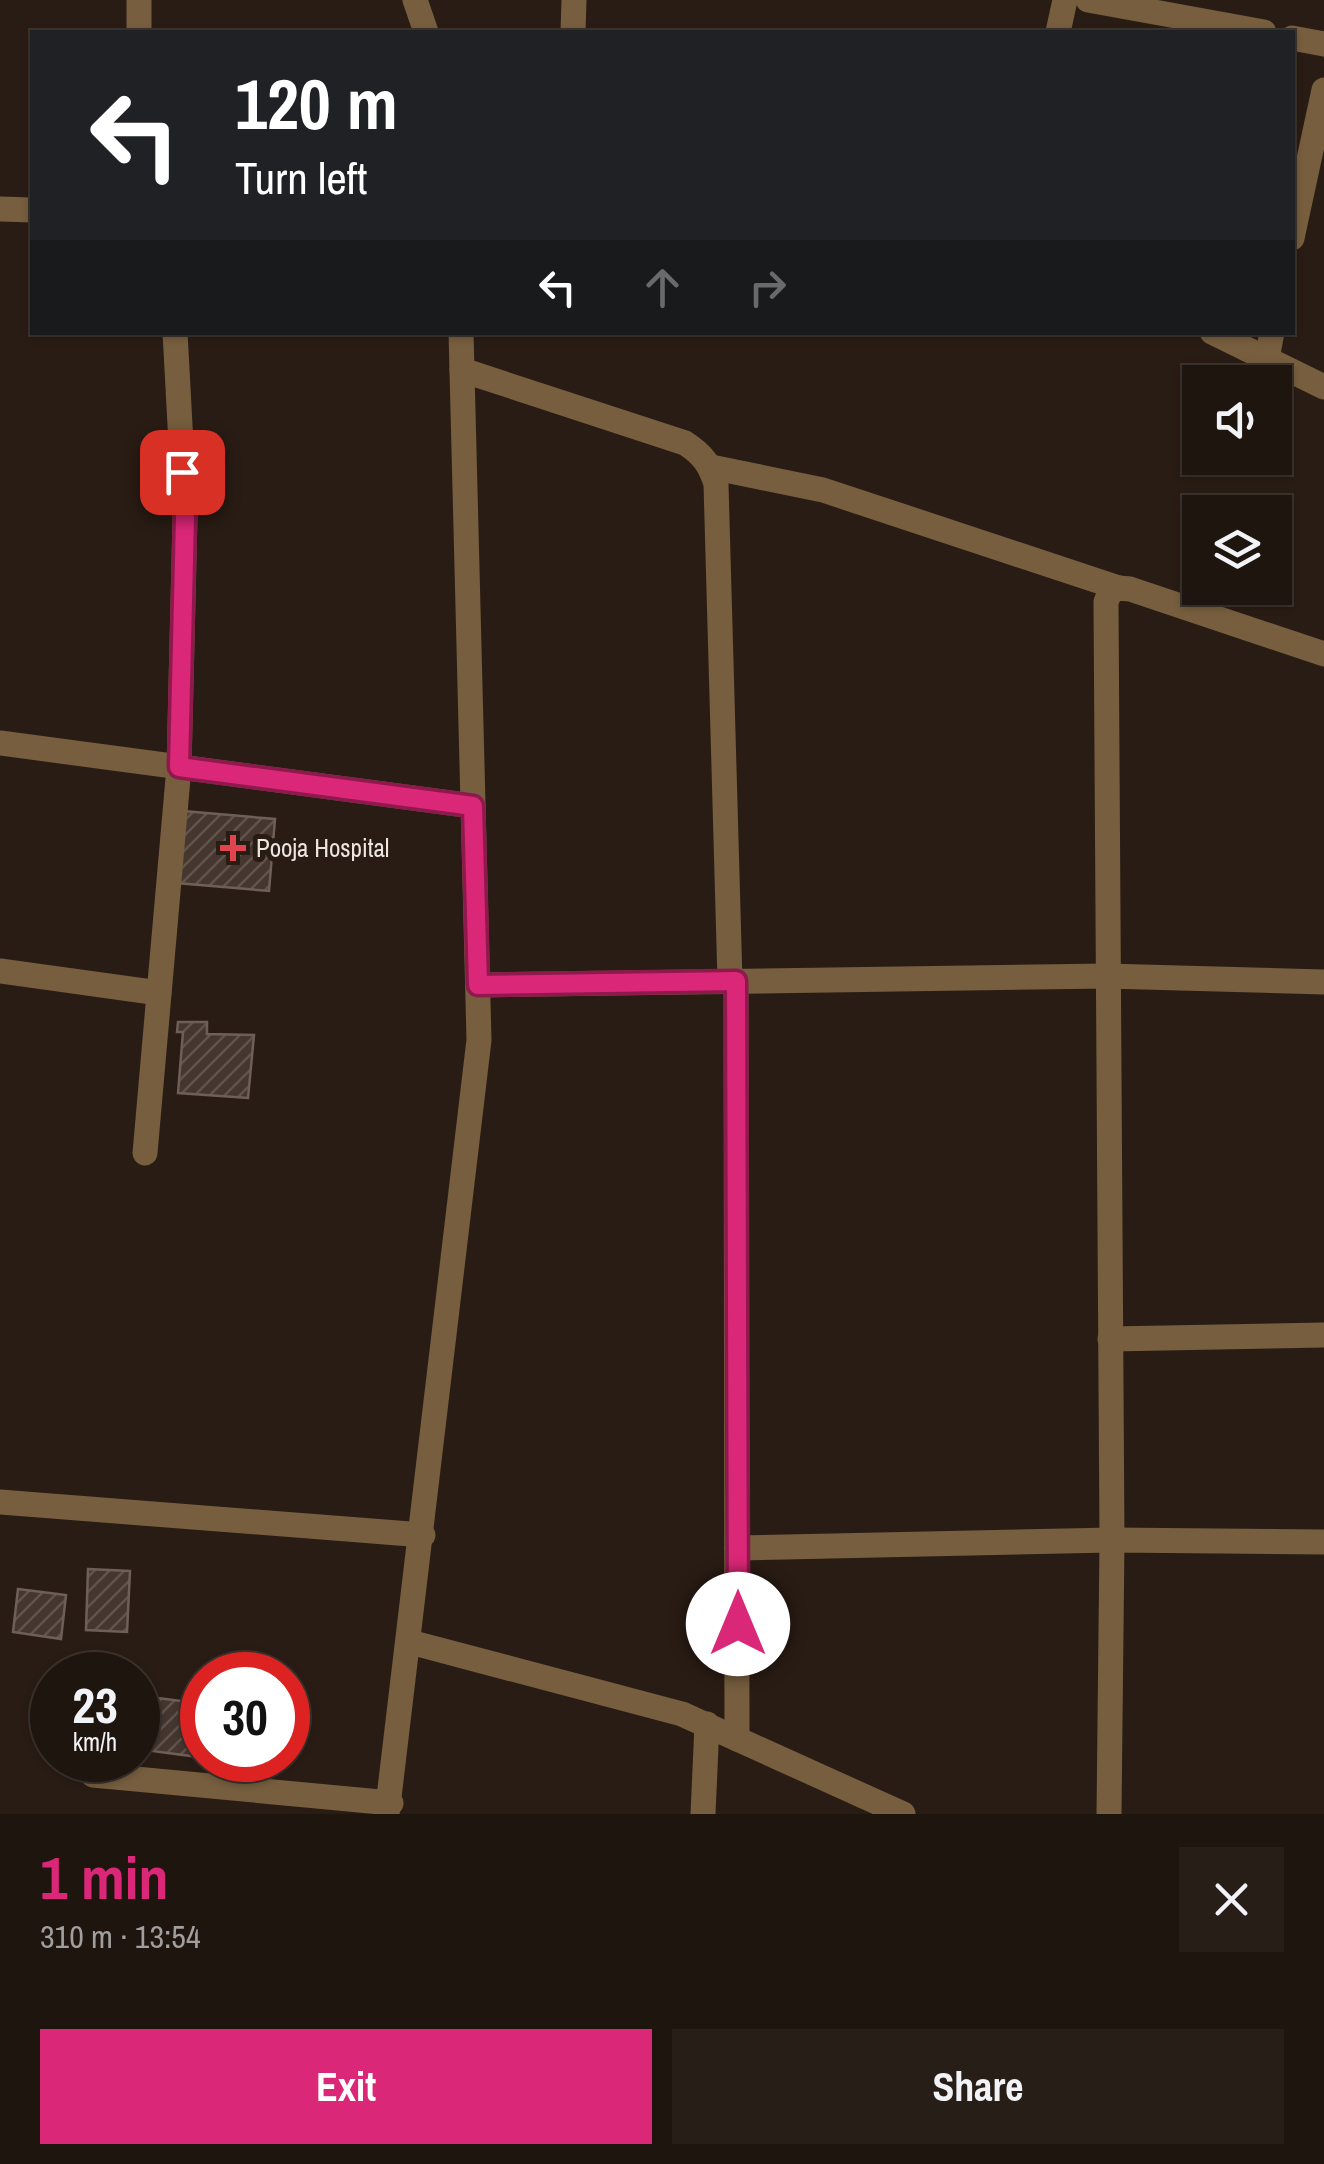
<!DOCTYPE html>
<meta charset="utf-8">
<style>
:root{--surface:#1f150f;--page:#271e18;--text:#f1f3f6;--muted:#a19f9e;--line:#3c342f;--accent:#db2777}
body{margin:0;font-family:"Archivo Narrow",sans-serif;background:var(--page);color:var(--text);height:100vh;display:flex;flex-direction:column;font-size:38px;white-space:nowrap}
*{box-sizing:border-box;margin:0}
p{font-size:32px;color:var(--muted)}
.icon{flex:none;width:55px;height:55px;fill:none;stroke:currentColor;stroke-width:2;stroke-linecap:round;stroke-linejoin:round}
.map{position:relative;height:1814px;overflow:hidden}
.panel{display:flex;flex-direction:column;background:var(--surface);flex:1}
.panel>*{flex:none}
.banner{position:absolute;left:30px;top:30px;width:1265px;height:305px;border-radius:0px;box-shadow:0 2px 8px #0004,0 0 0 2px var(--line);background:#202124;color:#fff;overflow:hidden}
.tools{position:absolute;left:1182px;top:365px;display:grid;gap:20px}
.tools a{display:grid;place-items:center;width:110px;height:110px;border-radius:0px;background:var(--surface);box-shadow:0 2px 8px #0004,0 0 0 2px var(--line);font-size:50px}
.speed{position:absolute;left:30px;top:1652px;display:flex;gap:20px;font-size:50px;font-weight:700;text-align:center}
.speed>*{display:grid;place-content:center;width:130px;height:130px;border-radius:50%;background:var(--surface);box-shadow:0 2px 8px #0004,0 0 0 2px var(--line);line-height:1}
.speed small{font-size:25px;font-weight:400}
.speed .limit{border:15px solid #d22;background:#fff;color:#111}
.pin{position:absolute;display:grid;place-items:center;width:85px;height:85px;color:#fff;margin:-42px;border-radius:20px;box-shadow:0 5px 15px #0006}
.me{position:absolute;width:110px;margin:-55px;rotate:0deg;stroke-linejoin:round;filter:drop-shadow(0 0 8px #0008)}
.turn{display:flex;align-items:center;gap:35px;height:210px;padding:0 40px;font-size:45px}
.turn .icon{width:130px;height:130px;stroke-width:2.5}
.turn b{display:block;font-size:70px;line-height:85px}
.lanes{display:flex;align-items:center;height:95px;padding:0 40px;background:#0003;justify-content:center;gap:50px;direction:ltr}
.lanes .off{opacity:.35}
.round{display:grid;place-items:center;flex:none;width:105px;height:105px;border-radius:0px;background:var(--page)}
.summary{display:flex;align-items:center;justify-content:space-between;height:170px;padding:0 40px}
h1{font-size:60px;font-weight:800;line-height:75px;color:var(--accent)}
.cta{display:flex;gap:20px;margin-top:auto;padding:20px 40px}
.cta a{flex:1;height:115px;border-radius:0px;background:var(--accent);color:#fff;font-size:40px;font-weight:800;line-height:115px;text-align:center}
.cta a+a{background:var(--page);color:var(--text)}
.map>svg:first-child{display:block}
</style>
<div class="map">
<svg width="1324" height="1814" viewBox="0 0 1324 1814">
<defs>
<pattern id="building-hatch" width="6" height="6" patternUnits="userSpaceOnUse" patternTransform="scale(2.5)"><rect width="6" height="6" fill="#45372f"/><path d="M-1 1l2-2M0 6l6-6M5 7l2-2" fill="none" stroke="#60544d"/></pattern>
</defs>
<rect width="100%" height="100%" fill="#291c14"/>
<g fill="url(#building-hatch)" stroke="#6f6057" stroke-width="2.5">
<path d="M183,811L275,819L269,891L177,883Z"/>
<path d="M178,1022H207V1034L254,1035L248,1098L178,1093L183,1032H177Z"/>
<path d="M88,1569L130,1571L127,1632L86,1630Z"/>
<path d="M18,1589L66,1595L61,1639L13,1632Z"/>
<path d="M158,1698L197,1703L191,1756L152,1751Z"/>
</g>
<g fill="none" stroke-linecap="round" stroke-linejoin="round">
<g stroke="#765e3e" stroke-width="25">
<path d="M139,0V32"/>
<path d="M415,0L426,32"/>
<path d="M1088,0L1264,32"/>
<path d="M573,32L574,0"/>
<path d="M1058,32L1065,0"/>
<path d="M1292,38L1324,44"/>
<path d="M0,209L32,210"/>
<path d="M1292,238L1324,90"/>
<path d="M1212,332L1324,387"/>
<path d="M1267,359L1272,332"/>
<path d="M462,370L685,443C702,454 710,464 716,484L730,981"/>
<path d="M711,467L823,490L1119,588"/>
<path d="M0,743L473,806"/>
<path d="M0,971L159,993"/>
<path d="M736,981L737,1739"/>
<path d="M478,985L1106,976L1324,982"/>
<path d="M145,1153L179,767L185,518L175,332"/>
<path d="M1110,1339L1324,1335"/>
<path d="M0,1502L423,1535"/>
<path d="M737,1548L1112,1540L1324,1542"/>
<path d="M410,1642L682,1714L903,1814"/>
<path d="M93,1775L391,1803"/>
<path d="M387,1814L479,1040L461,332"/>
<path d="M703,1814L707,1724"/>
<path d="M1109,1814L1112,1540L1106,602L1110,592L1119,588L1130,589L1324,654"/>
</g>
</g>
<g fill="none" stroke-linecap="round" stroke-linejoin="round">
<defs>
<path id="route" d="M182,472L185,518L179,767L473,806L478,985L736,981L738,1624"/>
</defs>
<use href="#route" stroke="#8e194d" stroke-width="25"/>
<use href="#route" stroke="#db2777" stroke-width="18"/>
</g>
<path fill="#e0444e" stroke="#291c14" stroke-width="4" d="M228 833h10v10h10v10h-10v10h-10v-10h-10v-10h10z"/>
<g text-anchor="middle" stroke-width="10" stroke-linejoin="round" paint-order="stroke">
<g font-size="25" fill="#eee5e0" stroke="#291c14" text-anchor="start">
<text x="256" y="857">Pooja Hospital</text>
</g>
</g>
</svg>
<div class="tools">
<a><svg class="icon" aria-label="sound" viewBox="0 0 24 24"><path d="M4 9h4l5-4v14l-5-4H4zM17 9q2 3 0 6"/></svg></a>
<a><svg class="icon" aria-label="layers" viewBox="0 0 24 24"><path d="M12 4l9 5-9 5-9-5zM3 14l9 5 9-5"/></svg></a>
</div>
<div class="speed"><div>23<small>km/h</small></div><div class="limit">30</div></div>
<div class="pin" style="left:182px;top:472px;background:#d93025"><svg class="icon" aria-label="arrive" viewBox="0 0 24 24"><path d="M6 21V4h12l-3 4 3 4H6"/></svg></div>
<svg class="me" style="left:738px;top:1624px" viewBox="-20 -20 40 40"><circle r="19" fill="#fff"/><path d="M0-13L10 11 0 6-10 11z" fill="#db2777"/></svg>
<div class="banner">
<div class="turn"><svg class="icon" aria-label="left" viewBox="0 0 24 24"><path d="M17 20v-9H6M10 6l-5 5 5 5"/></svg><div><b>120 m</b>Turn left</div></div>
<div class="lanes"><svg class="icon" aria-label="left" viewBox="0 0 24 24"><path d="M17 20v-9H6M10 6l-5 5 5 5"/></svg><svg class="icon off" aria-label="ahead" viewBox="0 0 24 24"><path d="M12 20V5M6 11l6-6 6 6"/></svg><svg class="icon off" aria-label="right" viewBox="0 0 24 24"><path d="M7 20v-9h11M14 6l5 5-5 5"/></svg></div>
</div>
</div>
<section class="panel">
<div class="summary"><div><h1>1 min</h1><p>310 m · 13:54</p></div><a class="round"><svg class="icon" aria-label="close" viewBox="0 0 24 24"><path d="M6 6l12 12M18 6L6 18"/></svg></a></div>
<div class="cta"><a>Exit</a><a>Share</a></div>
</section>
